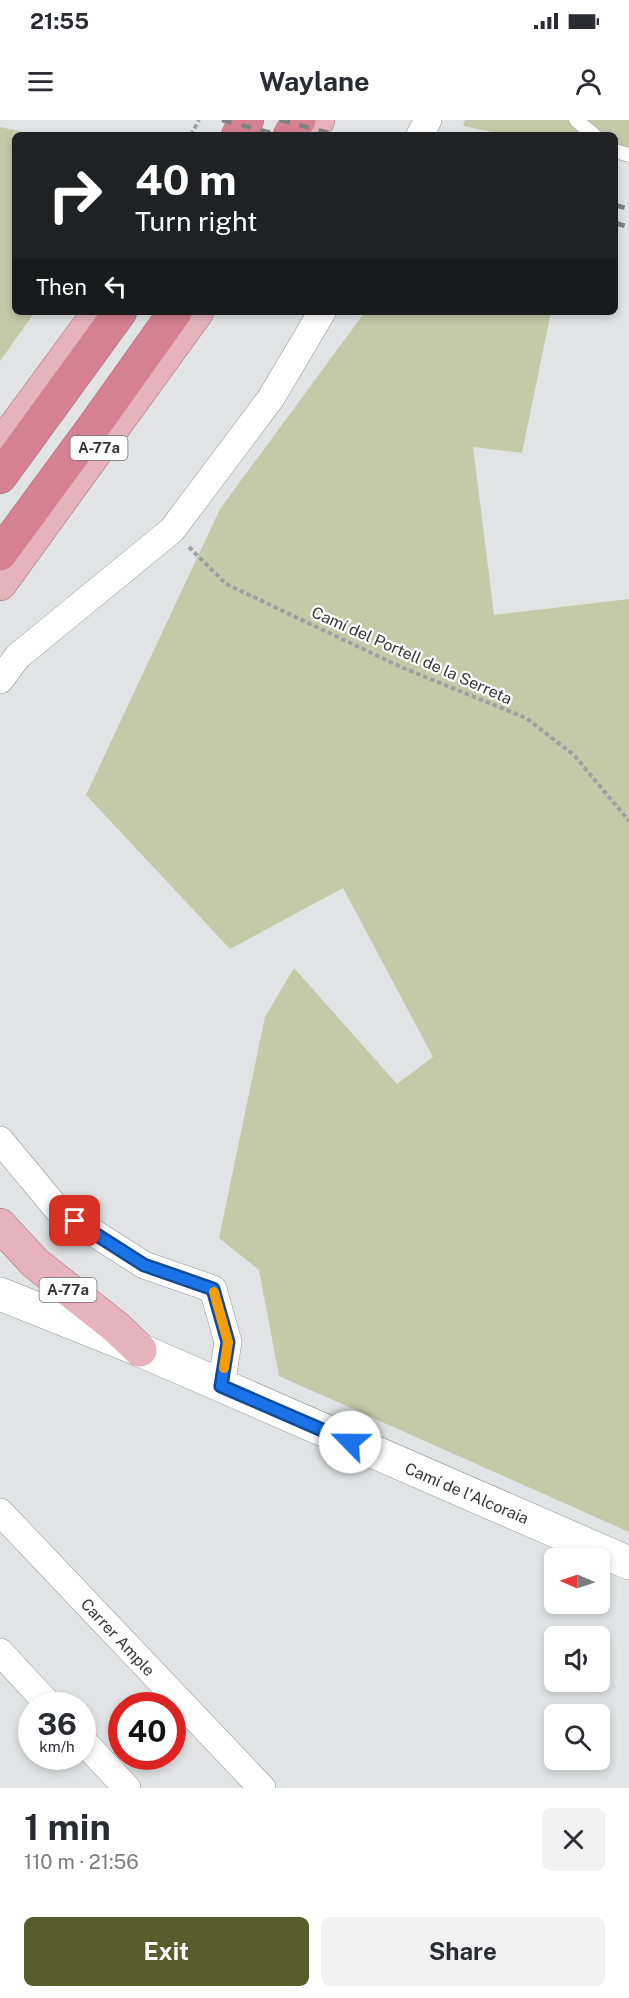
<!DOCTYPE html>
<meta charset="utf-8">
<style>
:root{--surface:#fff;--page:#f2f2f3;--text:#2b2b33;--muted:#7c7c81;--accent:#585d2b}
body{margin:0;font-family:"Public Sans",sans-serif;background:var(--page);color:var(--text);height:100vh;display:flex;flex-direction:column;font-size:22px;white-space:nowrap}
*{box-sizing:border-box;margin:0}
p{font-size:20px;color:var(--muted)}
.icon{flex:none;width:33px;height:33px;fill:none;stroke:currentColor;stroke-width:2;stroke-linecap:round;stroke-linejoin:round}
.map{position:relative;height:1668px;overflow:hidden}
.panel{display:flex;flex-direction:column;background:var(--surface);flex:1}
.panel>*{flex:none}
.guide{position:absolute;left:12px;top:12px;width:606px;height:183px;border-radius:9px;box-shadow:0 3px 9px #0003;background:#202124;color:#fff;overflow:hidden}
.needle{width:39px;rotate:272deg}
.tools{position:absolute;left:544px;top:1428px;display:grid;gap:12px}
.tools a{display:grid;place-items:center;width:66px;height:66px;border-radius:9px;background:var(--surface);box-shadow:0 3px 9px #0003;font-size:30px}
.speed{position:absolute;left:18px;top:1572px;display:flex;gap:12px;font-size:30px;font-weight:700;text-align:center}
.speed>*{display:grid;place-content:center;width:78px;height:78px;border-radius:50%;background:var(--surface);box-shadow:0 3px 9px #0003;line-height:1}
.speed small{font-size:15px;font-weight:400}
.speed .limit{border:9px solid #d22;background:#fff;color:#111}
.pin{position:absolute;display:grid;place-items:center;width:51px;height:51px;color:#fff;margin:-26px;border-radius:12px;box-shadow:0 3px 9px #0006}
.me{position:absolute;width:66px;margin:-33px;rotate:293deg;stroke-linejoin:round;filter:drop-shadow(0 0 4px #0008)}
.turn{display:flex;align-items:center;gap:21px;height:126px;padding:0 24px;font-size:27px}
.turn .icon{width:78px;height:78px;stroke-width:2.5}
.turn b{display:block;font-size:42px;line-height:51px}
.then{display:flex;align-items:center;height:57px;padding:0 24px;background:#0003;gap:12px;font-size:22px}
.round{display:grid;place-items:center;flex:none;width:63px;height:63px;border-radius:9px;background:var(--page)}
.summary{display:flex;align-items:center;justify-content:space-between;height:102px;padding:0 24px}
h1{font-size:36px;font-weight:700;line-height:45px}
.primary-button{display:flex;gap:12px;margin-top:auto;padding:12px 24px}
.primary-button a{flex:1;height:69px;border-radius:9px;background:var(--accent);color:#fff;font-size:24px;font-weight:700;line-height:69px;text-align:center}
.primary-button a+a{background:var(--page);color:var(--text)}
.status{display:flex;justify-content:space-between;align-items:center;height:42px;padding:0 30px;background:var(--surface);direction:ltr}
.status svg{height:16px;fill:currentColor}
header{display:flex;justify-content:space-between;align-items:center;height:78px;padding:0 24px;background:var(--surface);font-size:27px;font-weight:700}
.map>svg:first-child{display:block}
</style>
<div class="status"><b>21:55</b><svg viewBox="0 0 49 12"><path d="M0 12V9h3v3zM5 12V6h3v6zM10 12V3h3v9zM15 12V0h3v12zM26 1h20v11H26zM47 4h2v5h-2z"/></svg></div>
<header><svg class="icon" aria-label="menu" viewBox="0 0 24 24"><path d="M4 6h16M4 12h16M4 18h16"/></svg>Waylane<svg class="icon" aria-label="person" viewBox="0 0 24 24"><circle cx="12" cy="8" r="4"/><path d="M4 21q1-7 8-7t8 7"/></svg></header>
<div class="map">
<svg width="629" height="1668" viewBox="0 0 629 1668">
<rect width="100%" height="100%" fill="#e2e3e5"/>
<g fill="#c4c9a8">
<path d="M465,0H629V39L615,37V15H507L463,6Z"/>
<path d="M0,7L38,15H15V192H35L0,241Z"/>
<path d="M365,192H551L522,333L473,327L494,495L629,479V1412L279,1256L259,1150L219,1118L265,897L294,848L397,964L433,937L343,768L230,829L86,675L220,389Z"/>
</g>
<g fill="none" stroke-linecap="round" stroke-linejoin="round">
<defs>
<g id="lane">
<path d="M576,0L594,15"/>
<path d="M615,31L629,35"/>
</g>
<g id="street">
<path d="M420,15L428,0"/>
<path d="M0,560L18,536L172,410L271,278L322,192"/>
<path d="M0,1020L58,1090L144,1145L213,1169L228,1222L221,1266"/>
<path d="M0,1392L262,1668"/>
<path d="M0,1532L50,1586"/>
<path d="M82,1620L127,1668"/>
</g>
<path id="secondary" d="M0,1174L140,1230L629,1443"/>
<g id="primary">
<path d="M310,15L318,0"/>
<path d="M0,327L99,192"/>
<path d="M0,464L197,192"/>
<path d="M0,1105L35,1143L116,1207L140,1230"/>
</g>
<g id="highway">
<path d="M238,15L247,0"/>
<path d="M290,15L299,0"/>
<path d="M0,357L120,192"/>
<path d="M0,434L99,299L175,192"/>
</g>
</defs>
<use href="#lane" stroke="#939395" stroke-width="15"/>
<use href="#street" stroke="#939395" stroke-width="28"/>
<use href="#secondary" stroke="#939395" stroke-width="34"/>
<use href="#primary" stroke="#9d6772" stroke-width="34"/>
<use href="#highway" stroke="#9d6772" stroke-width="34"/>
<g stroke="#9fa0a1" stroke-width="4" stroke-dasharray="4.5 3" stroke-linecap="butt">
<path d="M191,15L199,0"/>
<path d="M189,427L226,464L401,547L526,598L574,635L629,701"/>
</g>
<use href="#lane" stroke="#fff" stroke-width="14"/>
<use href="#street" stroke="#fff" stroke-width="27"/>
<use href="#secondary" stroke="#fff" stroke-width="33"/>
<use href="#primary" stroke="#e6b3bd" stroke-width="33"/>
<use href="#highway" stroke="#d58191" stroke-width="33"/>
<g stroke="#818183" stroke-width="4.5" stroke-dasharray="10 10" stroke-linecap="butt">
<path d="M222,0L279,15"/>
<path d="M280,0L337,15"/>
<path d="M615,85L629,89"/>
<path d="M615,103L629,107"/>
</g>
</g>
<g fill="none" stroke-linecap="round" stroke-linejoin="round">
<defs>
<path id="route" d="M75,1101L144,1145L213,1169L228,1222L221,1266L350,1322"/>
</defs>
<use href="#route" stroke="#114b97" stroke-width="15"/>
<use href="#route" stroke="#1a73e8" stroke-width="10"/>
<path stroke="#f59e0b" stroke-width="10" d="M214,1172L228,1222L224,1248"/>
</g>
<g text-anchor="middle" stroke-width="4.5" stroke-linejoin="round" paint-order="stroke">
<g fill="#fff" stroke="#727273" stroke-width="1.5">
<rect x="70.5" y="316" width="57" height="24" rx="4.5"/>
<rect x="39.5" y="1158" width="57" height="24" rx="4.5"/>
</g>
<g font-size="15" font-weight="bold" fill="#363637">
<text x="99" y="333">A-77a</text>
<text x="68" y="1175">A-77a</text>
</g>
<g font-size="16" fill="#363637" stroke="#fff">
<text transform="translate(412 535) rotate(24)" y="6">Camí del Portell de la Serreta</text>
<text transform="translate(467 1373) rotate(23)" y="6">Camí de l'Alcoraia</text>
<text transform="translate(118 1517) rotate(47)" y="6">Carrer Ample</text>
</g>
</g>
</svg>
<div class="tools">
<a><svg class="needle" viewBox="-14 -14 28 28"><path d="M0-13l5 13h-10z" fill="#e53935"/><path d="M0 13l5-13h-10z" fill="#7c7c81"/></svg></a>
<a><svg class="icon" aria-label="sound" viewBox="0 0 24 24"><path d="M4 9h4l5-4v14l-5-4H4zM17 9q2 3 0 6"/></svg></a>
<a><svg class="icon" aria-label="search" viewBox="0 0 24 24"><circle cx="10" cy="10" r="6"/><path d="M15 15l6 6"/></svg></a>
</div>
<div class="speed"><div>36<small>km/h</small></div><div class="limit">40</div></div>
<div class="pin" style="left:75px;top:1101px;background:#d93025"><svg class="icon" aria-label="arrive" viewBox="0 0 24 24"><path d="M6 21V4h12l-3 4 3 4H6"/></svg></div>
<svg class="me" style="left:350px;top:1322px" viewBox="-20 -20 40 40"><circle r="19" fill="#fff"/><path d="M0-13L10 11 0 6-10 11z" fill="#1a73e8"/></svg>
<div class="guide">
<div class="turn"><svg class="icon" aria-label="right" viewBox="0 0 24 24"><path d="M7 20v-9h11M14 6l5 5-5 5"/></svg><div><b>40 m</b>Turn right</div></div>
<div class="then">Then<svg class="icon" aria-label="left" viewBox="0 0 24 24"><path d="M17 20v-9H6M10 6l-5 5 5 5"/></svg></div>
</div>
</div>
<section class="panel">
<div class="summary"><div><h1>1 min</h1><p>110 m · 21:56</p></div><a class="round"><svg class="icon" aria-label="close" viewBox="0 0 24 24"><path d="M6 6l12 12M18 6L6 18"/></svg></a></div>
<div class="primary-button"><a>Exit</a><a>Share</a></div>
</section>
